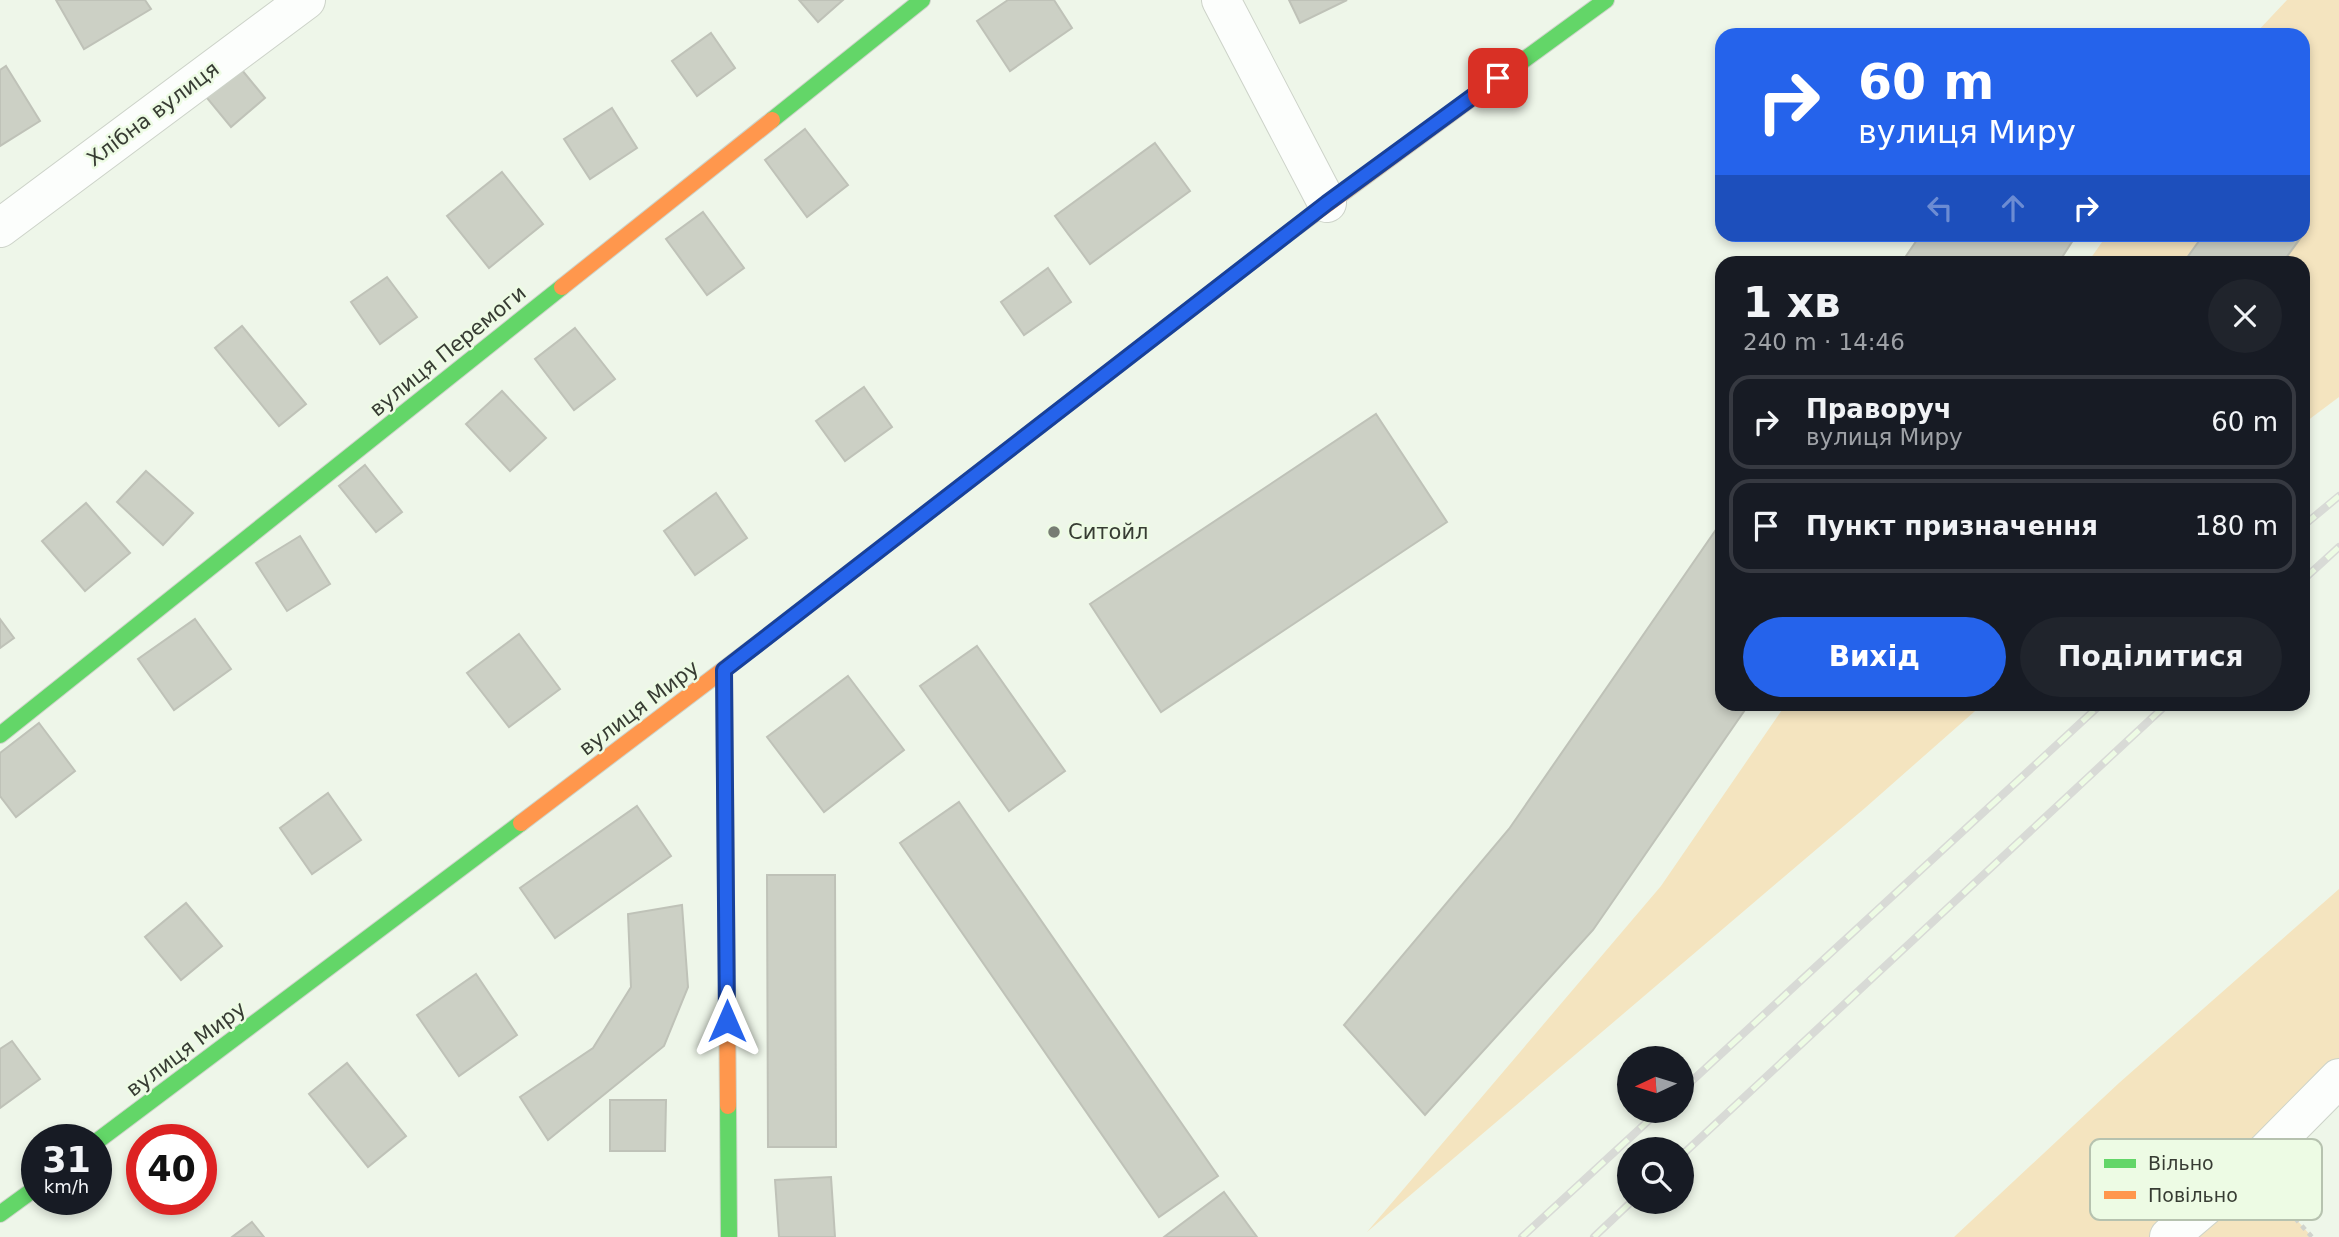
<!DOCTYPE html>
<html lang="uk">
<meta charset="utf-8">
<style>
:root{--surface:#171b24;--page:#20242c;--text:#f1f3f6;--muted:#9ea1a6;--line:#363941;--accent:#2563eb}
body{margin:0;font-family:"DejaVu Sans",sans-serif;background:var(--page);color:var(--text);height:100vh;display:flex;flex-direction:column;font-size:26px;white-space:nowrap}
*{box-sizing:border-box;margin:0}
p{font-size:23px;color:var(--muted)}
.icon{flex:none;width:38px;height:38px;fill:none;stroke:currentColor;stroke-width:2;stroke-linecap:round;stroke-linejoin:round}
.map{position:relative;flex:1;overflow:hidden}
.panel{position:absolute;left:1715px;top:256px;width:595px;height:455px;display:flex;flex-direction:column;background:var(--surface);border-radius:21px;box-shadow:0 4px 10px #0003}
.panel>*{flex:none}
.top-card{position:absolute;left:1715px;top:28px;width:595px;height:214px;border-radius:21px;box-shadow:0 4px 10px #0003;background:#2563eb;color:#fff;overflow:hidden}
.needle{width:46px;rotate:266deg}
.fabs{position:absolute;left:1617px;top:1046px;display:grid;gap:14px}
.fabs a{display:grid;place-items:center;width:77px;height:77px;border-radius:50%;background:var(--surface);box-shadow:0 4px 10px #0003;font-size:35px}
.speed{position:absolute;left:21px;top:1124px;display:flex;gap:14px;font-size:35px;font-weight:700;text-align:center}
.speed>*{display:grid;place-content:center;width:91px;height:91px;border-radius:50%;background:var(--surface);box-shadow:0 4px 10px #0003;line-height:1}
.speed small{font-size:18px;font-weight:400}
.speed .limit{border:10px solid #d22;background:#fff;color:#111}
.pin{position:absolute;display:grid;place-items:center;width:60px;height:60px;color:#fff;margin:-30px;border-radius:14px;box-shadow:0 4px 10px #0006}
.me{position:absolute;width:77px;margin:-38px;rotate:0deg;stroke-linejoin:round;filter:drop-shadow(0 0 5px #0008)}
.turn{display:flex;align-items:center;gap:24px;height:147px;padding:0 28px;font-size:32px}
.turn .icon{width:91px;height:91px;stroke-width:2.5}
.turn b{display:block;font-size:49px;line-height:60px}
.lanes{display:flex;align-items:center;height:66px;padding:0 28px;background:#0003;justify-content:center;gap:35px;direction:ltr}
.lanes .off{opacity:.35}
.round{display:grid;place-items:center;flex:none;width:74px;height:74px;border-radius:37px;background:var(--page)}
.headline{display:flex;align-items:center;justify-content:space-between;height:119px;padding:0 28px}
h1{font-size:42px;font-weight:700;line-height:52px}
.cta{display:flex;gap:14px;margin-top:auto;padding:14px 28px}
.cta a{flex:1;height:80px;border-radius:42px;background:var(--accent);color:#fff;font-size:28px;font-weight:700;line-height:80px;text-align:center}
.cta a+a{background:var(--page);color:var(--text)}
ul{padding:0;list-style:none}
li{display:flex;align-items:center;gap:21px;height:94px;margin:0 14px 10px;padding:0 14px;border:4px solid var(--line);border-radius:21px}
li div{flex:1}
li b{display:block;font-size:26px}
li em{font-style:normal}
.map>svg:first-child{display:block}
</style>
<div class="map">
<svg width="2339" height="1237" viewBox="0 0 2339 1237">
<rect width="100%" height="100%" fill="#eef6e9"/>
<g fill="#f4e4bf">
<path d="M2287,0H2339V397L2303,424V262H2088L2107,235L2303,234V35H2254Z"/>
<path d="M1786,704H1983L1865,808L1367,1232L1661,886Z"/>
<path d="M2339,889V1078L2250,1168L2312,1237H1954L2119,1083Z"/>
</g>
<g fill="#ccd0c5" stroke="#bfc2b8" stroke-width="2">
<path d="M56,0H145L151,9L84,49Z"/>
<path d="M799,0H843L818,22Z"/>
<path d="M1008,0H1054L1072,28L1010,71L977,21Z"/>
<path d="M1289,0H1347L1300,23Z"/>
<path d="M711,33L735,68L697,96L672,61Z"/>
<path d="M237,64L265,98L231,127L202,92Z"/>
<path d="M6,66L40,121L0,146V70Z"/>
<path d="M612,108L637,148L590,179L564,139Z"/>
<path d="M805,129L848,185L807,217L765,160Z"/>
<path d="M1155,143L1190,191L1090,264L1055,216Z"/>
<path d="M502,172L543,224L489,268L447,216Z"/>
<path d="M703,212L744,268L707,295L666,239Z"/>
<path d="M2303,227L2307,229L2283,262H2184L2204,234H2303Z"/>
<path d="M1921,234H2077L2059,262H1902Z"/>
<path d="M1048,268L1071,302L1024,335L1001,302Z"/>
<path d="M387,277L417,317L380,344L351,302Z"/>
<path d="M242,326L306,404L279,426L215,348Z"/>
<path d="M575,328L615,379L574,410L535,359Z"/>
<path d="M864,387L892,427L845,461L816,421Z"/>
<path d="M502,391L546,438L510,471L466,424Z"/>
<path d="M1376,414L1447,522L1161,712L1090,604Z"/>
<path d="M365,465L402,512L376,532L339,486Z"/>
<path d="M146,471L193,513L163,545L117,502Z"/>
<path d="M716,493L747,538L695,575L664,531Z"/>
<path d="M86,503L130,553L85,591L42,541Z"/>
<path d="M1722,521V704H1749L1593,930L1425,1115L1344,1025L1509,829Z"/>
<path d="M300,536L330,584L287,611L256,563Z"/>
<path d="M0,619L14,638L0,648Z"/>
<path d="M195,619L231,669L174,710L138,659Z"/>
<path d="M519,634L560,689L509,727L467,673Z"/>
<path d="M977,646L1065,771L1009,811L920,686Z"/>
<path d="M848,676L904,750L824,812L767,737Z"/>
<path d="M39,723L75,771L16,817L0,796V753Z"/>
<path d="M328,793L361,840L312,874L280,828Z"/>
<path d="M959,802L1218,1176L1159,1217L900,843Z"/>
<path d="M637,806L671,856L555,938L520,888Z"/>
<path d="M767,875H835L836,1147H768Z"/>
<path d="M186,903L222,946L181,980L145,937Z"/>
<path d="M682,905L688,987L664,1046L548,1140L520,1097L593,1048L631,987L628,914Z"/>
<path d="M476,974L517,1035L459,1076L417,1015Z"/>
<path d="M12,1041L40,1079L0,1108V1049Z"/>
<path d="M347,1063L406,1136L368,1167L309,1094Z"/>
<path d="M610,1100H666L665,1151H610Z"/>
<path d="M831,1177L835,1237H779L775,1180Z"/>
<path d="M1224,1192L1257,1237H1164Z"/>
<path d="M252,1222L264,1237H232Z"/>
</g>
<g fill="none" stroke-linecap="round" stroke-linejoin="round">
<defs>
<g id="street">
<path d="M1221,0L1327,203"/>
<path d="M0,228L306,0"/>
<path d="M2169,1237L2250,1168L2339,1078"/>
</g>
<g id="fast">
<path d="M1510,70L1606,0"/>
<path d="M772,120L922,0"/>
<path d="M760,642L1291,231"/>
<path d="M0,735L562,287"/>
<path d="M728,1106L729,1237"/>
<path d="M96,1142L521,823"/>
<path d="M0,1214L37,1187"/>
</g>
<g id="slow">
<path d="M1291,231L1510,70"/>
<path d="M562,287L772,120"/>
<path d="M724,670L728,1106"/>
<path d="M521,823L760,642"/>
</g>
</defs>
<use href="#street" stroke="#cdd3c9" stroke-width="40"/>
<use href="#fast" stroke="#cdd3c9" stroke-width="18"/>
<use href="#slow" stroke="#cdd3c9" stroke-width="18"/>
<path stroke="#d0d3cd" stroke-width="4.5" stroke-dasharray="5 5" stroke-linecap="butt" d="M2275,1196L2312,1237"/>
<use href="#street" stroke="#fcfefc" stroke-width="38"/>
<use href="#fast" stroke="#63d668" stroke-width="16"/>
<use href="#slow" stroke="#ff974d" stroke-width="16"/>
<defs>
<g id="rail">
<path d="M2303,526L2339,496"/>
<path d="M2303,580L2339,547"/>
<path d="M1682,1090L2101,704"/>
<path d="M1682,1155L2167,704"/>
<path d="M1522,1237L1659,1111"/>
<path d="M1594,1237L1631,1202"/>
</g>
</defs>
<use href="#rail" stroke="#d8dad6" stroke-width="8"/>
<use href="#rail" stroke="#edfbe4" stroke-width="5" stroke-dasharray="16" stroke-linecap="butt"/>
</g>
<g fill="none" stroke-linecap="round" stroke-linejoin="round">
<defs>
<path id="route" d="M727,1021L724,670L1327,203L1498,78"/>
</defs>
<use href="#route" stroke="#184099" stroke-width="18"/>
<use href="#route" stroke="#2563eb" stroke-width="12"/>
</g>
<circle fill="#777d73" stroke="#edfbe4" stroke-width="2.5" cx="1054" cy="532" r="7"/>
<g text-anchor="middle" stroke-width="5" stroke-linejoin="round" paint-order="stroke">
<g font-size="21" fill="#373c33" stroke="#edfbe4">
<text transform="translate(153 114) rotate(-37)" y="7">Хлібна вулиця</text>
<text transform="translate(448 351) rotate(-39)" y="7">вулиця Перемоги</text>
<text transform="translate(639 708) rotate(-37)" y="7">вулиця Миру</text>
<text transform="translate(186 1049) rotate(-37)" y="7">вулиця Миру</text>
</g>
<g font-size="21" fill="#373c33" stroke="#edfbe4" text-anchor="start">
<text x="1068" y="539">Ситойл</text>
</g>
</g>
<rect x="2090" y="1139" width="232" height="81" rx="10" fill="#edfbe4" stroke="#b6c2af" stroke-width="2"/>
<rect x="2104" y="1159" width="32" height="9" fill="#63d668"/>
<rect x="2104" y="1191" width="32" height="8" fill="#ff974d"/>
<g font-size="19" fill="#373c33">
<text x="2148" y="1170">Вільно</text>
<text x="2148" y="1202">Повільно</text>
</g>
</svg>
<div class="fabs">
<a><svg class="needle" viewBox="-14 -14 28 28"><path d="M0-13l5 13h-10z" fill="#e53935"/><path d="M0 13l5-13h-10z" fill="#9ea1a6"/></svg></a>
<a><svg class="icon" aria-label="search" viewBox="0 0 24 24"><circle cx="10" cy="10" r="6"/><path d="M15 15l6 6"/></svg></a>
</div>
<div class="speed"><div>31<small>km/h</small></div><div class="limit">40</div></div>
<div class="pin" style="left:1498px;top:78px;background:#d93025"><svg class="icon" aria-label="arrive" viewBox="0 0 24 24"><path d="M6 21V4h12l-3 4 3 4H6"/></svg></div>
<svg class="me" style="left:727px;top:1021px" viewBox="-20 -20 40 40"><path d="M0-17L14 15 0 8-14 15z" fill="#2563eb" stroke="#fff" stroke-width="4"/></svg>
<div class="top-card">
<div class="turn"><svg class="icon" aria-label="right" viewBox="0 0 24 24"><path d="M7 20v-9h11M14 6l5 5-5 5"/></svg><div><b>60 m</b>вулиця Миру</div></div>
<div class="lanes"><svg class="icon off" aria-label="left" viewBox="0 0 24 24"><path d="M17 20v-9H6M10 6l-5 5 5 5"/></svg><svg class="icon off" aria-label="ahead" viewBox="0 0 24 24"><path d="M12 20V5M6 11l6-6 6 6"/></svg><svg class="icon" aria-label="right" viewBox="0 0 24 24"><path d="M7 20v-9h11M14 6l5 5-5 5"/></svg></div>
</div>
<section class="panel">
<div class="headline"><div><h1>1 хв</h1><p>240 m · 14:46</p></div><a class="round"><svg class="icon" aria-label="close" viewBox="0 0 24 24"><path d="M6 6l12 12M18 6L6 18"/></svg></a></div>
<ul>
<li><svg class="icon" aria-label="right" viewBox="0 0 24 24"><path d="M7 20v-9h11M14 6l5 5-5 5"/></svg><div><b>Праворуч</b><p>вулиця Миру</p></div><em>60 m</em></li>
<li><svg class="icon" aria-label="arrive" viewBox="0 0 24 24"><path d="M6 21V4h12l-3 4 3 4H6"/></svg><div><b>Пункт призначення</b></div><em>180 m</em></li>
</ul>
<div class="cta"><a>Вихід</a><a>Поділитися</a></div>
</section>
</div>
